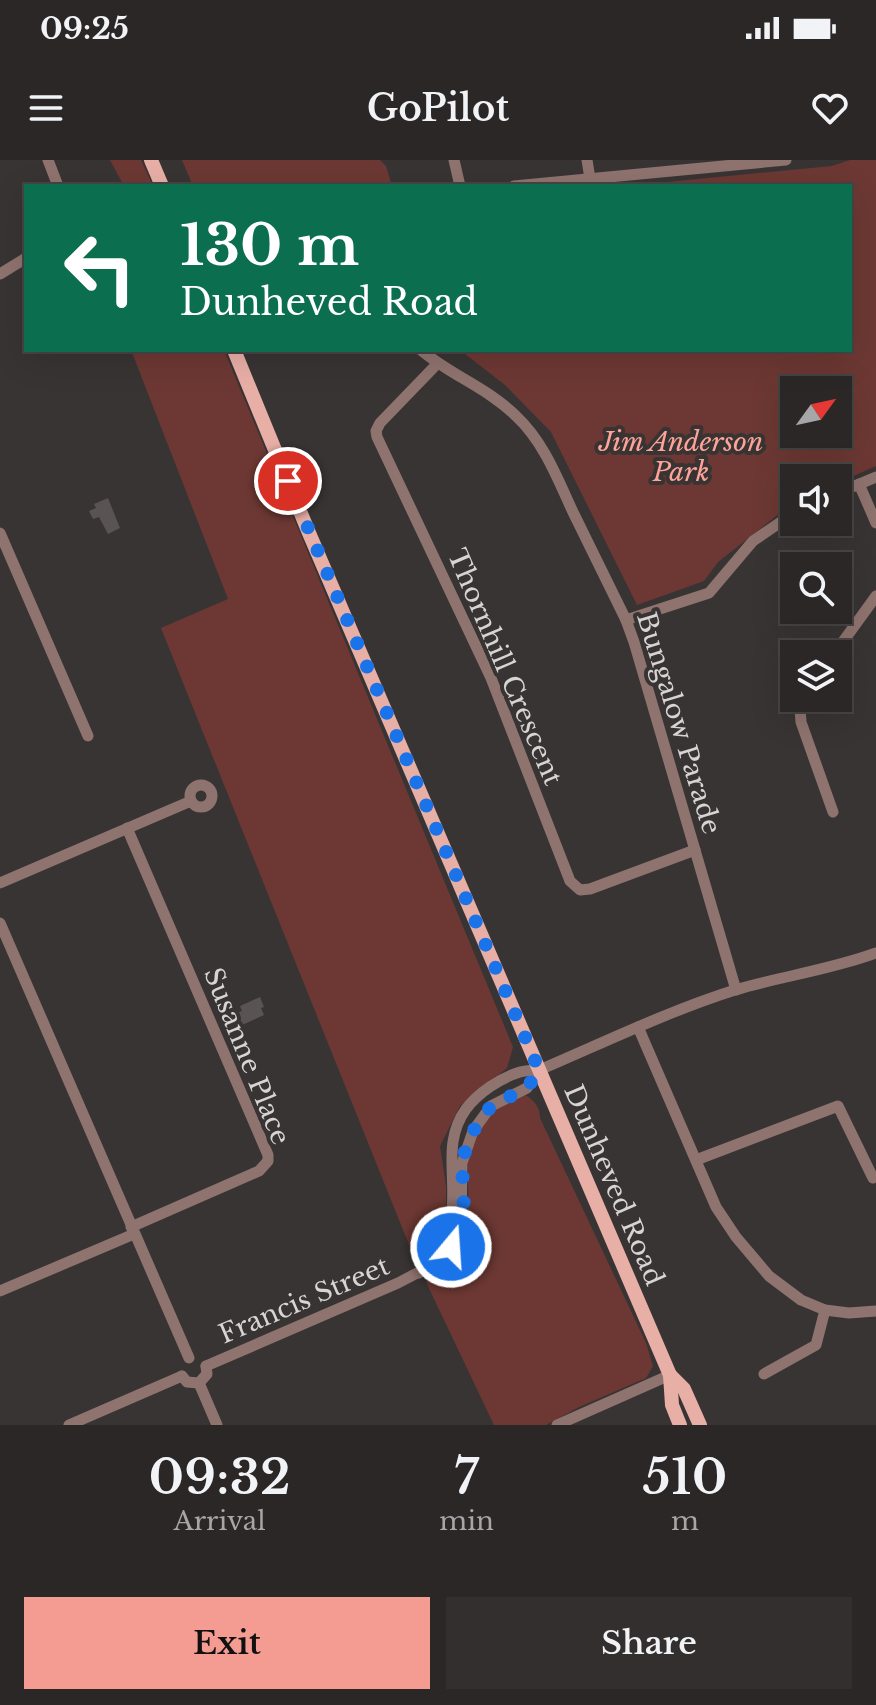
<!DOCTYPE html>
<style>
:root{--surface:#2b2727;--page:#332f2f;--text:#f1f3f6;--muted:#a6a5a7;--line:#474444;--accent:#f59c92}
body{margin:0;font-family:"Libre Baskerville",serif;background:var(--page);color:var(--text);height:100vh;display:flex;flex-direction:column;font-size:30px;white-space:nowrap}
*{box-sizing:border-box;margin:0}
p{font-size:26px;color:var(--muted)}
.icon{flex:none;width:44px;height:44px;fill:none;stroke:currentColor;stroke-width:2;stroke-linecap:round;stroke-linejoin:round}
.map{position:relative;height:1265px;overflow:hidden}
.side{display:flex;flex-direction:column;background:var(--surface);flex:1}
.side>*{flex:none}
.banner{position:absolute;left:24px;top:24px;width:828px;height:168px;border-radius:0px;box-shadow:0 8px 32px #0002,0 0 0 2px var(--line);background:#0b6e4f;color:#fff;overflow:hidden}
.needle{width:52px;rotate:57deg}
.fabs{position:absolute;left:780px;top:216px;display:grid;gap:16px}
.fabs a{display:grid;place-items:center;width:72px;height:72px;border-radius:0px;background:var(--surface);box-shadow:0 8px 32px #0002,0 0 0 2px var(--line);font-size:40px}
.pin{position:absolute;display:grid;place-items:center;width:68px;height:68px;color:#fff;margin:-34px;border:4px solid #fff;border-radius:50%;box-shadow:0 2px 8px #0007}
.me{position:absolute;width:88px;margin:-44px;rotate:18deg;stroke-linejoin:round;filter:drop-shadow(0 0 6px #0008)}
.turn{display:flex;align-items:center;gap:28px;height:168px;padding:0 24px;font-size:36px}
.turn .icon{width:104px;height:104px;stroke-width:2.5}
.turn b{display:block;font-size:56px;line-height:68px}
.eta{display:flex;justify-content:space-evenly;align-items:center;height:136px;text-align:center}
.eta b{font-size:48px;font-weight:600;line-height:56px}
.cta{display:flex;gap:16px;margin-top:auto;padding:16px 24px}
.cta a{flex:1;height:92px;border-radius:0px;background:var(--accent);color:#111;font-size:32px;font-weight:600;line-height:92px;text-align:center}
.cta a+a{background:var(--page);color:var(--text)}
.status{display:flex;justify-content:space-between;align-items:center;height:56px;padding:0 40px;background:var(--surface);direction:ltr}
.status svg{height:22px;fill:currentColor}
header{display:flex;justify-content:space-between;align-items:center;height:104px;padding:0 24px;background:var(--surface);font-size:36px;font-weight:600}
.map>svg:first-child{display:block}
</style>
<div class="status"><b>09:25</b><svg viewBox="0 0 49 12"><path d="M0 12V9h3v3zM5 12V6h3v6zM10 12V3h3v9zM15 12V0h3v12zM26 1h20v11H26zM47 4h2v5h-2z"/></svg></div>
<header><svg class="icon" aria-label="menu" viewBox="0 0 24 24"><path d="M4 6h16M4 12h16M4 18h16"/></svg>GoPilot<svg class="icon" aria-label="heart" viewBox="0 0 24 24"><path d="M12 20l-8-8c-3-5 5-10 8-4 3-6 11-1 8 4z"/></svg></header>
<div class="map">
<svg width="876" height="1265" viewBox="0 0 876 1265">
<rect width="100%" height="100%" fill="#393434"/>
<g fill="#6d3833" fill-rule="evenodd">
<path d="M110,0H141L153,26H124Z"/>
<path d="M182,0H380L386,6L392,26H193Z"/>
<path d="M850,0H876V306L838,323V318H794V342L718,402L704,421L637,445L551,272L505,225L460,190H850V26H626L832,6ZM838,230V274H794V230Z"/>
<path d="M131,190H224L513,887L507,908L460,946L440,986L446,1026V1051L441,1073L416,1102L161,468L228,439Z"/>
<path d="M526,935C535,942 540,947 540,958L646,1183L653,1206L646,1218L579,1247L546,1265H494L426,1122C443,1106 459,1091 465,1068C471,1048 467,1026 468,1006C469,975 494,939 526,935Z"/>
</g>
<g fill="#595453">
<path d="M108,338L120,368L108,374L99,357L93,359L89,351L96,348L94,344Z"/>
<path d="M260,837L264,847L261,848L264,855L242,865L237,853L242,851L240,846Z"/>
</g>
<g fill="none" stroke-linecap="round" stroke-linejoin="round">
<g stroke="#8f736f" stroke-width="11">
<path d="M48,0L58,26"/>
<path d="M454,0L460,26"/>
<path d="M587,0L590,19"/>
<path d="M514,26L786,0"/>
<path d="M0,114L26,98"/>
<path d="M421,190C450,215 488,228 516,256C543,281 557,317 572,350C590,386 608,423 626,460L634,482L736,830"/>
<path d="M437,204L380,263L376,271L377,277L491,518L570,721L580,730L590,729L695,690"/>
<path d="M859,324L876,363"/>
<path d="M838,333L876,317"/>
<path d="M0,373L88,576"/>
<path d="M626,460L709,433L753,381L794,353"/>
<path d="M834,494L876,436"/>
<path d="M804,538L800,549L801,562L833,652"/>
<circle cx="201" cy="636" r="11"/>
<path d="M127,668L268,995V1001L259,1011L131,1067"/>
<path d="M0,723L191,641"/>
<path d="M0,763L189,1198"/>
<path d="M638,867L716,1047L736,1077L769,1116L801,1140L825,1150L849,1153L876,1151"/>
<path d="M696,1000L838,946L873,1018"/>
<path d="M419,1113C433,1093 449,1074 452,1049C456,1014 443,981 466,949C478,933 500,918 520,912C528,910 536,911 544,908C607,881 669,851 735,830C782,816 830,810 876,793"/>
<path d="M0,1131L134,1074"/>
<path d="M206,1206L398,1123L442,1100L451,1087L461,1062L462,1003L473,971L491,946L527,928L539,910"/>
<path d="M764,1214L816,1185L825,1150"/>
<path d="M182,1216L187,1222L199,1223L207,1214L206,1206"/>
<path d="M199,1223L217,1265"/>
<path d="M69,1265L182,1216"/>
<path d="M557,1265L670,1215"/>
</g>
<g stroke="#e8afa7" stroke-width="14">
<path d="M151,0L162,26"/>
<path d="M234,190L309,373L670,1215L672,1245L680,1265"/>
<path d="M670,1215L684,1229L700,1265"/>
</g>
</g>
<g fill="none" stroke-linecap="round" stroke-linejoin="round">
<path stroke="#1a73e8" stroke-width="14" stroke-dasharray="0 25.2" d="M288,321L539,910L527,928L491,946L469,977L462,1003L464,1051L451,1087"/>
</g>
<g text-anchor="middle" stroke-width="8" stroke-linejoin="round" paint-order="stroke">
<g font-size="26" font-style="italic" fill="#ffa399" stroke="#393434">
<text x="681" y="291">Jim Anderson<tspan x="681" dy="30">Park</tspan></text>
</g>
<g font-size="26" fill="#d7d4d4" stroke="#393434">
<text transform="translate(505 507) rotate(67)" y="9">Thornhill Crescent</text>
<text transform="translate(679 563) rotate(73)" y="9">Bungalow Parade</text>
<text transform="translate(247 896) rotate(68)" y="9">Susanne Place</text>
<text transform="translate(614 1025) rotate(67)" y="9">Dunheved Road</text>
<text transform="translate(304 1140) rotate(-23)" y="9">Francis Street</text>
</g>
</g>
</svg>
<div class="fabs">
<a><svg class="needle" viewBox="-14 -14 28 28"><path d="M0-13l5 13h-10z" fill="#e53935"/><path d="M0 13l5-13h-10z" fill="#a6a5a7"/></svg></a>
<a><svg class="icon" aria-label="sound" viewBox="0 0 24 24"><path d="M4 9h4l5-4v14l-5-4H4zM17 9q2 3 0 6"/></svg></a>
<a><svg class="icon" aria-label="search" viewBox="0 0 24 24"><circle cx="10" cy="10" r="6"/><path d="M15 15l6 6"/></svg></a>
<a><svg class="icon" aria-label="layers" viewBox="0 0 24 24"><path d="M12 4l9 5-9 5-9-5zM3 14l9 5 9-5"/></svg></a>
</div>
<div class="pin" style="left:288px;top:321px;background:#d93025"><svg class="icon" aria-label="arrive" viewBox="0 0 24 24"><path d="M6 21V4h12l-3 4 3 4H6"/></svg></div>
<svg class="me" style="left:451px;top:1087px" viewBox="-20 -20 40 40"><circle r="17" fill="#1a73e8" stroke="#fff" stroke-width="3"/><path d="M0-11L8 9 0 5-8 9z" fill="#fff"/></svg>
<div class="banner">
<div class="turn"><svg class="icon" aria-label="left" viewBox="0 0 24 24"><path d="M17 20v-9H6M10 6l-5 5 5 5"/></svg><div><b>130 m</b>Dunheved Road</div></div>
</div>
</div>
<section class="side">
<div class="eta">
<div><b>09:32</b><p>Arrival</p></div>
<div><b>7</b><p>min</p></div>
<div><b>510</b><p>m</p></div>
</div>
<div class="cta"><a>Exit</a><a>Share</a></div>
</section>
